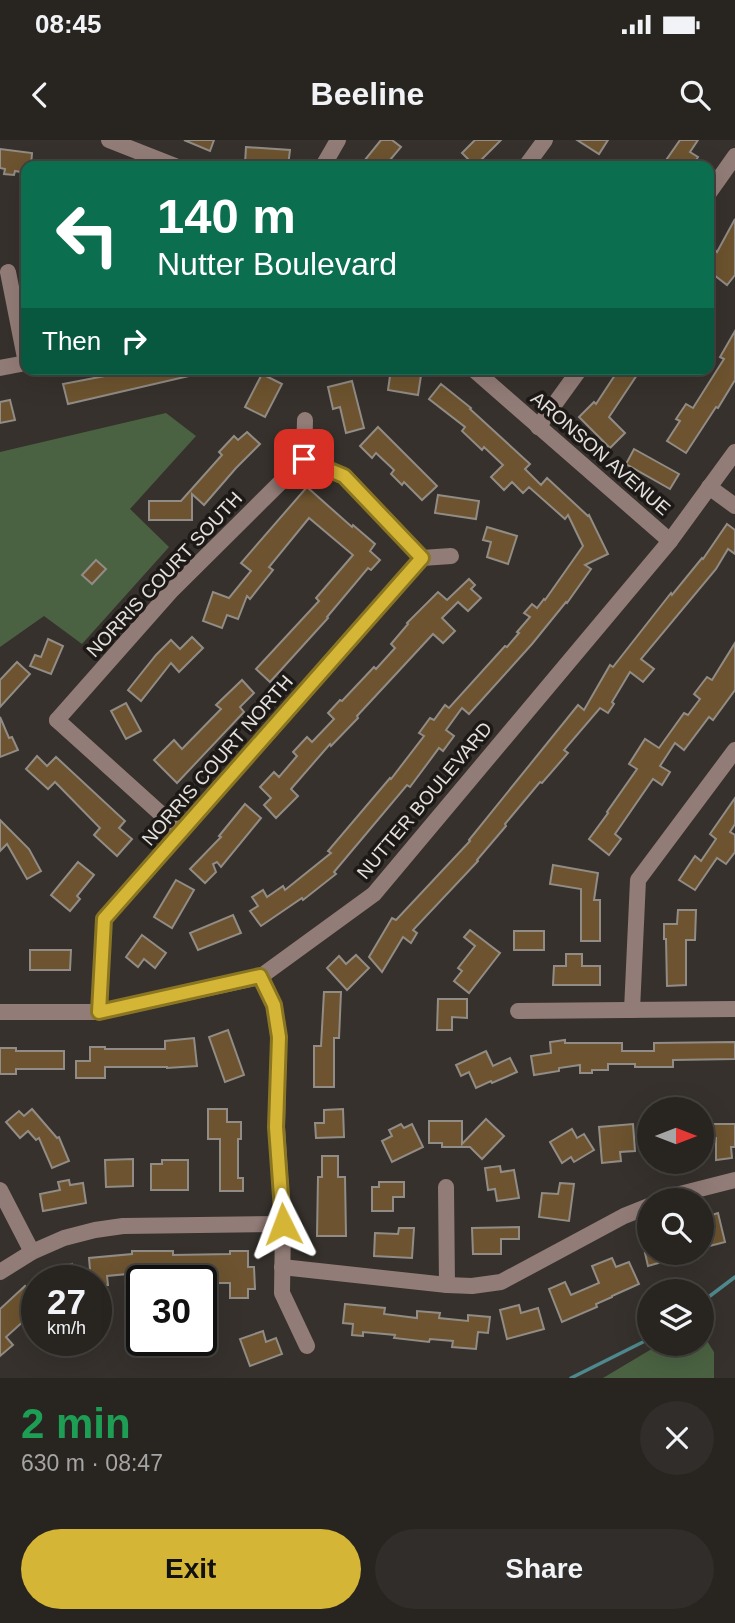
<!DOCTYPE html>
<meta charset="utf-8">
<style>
:root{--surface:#282521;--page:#302d2a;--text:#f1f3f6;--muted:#a5a5a5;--line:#44423f;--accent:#d5b535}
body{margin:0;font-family:Helvetica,sans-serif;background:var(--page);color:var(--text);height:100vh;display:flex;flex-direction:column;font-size:26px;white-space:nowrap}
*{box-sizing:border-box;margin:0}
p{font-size:23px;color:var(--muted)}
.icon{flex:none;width:38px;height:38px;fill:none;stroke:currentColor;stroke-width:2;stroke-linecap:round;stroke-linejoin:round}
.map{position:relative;height:1238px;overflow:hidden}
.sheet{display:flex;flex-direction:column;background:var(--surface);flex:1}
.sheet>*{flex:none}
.top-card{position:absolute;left:21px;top:21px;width:693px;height:214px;border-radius:14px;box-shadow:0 7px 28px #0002,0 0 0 2px var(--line);background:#0b6e4f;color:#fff;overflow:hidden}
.needle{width:46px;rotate:90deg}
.fabs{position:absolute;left:637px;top:957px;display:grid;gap:14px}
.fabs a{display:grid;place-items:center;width:77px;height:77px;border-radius:50%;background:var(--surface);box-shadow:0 7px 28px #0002,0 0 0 2px var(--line);font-size:35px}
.speed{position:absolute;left:21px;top:1125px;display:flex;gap:14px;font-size:35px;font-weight:700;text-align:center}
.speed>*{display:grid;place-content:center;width:91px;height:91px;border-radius:50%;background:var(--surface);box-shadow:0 7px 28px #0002,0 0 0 2px var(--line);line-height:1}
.speed small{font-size:18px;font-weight:400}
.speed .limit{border:4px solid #111;border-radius:10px;background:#fff;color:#111}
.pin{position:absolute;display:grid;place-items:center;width:60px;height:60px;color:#fff;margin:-30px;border-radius:14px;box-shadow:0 4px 10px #0006}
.me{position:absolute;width:77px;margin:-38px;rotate:357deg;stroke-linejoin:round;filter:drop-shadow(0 0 5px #0008)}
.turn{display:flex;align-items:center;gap:24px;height:147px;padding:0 21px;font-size:32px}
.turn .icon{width:91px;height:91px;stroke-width:2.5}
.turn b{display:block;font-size:49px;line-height:60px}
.then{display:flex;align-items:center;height:66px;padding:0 21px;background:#0003;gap:14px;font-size:26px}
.round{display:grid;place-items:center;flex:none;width:74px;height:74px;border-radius:37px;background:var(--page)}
.overview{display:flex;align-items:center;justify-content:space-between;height:119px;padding:0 21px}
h1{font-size:42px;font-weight:700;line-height:52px;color:#1e9e55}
.button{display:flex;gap:14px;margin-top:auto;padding:14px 21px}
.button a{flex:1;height:80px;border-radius:42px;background:var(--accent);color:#111;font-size:28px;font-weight:700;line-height:80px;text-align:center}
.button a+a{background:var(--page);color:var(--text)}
.status{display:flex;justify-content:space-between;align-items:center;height:49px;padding:0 35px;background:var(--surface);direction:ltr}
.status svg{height:19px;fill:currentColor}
header{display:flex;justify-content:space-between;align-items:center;height:91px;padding:0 21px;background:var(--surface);font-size:32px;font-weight:700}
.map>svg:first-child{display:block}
</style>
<div class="status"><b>08:45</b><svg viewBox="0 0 49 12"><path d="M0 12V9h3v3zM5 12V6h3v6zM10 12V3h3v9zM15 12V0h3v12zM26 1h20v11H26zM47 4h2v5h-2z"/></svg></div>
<header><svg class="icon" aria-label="back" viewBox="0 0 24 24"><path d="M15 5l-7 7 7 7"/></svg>Beeline<svg class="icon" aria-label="search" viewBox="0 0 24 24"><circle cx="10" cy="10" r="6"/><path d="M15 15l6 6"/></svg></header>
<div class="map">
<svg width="735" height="1238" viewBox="0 0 735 1238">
<rect width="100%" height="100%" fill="#36312c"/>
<g fill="#4b6242">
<path d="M166,273L196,296L130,369L169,407L82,504L44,476L0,507V312Z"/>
<path d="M702,1193L714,1212V1238H603L660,1204H702Z"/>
</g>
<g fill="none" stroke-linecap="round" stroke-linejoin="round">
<g stroke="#4e898e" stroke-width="3.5">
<path d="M702,1162L735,1137"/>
<path d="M571,1238L649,1199"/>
</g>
</g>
<g fill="#6d532f" stroke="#918c85" stroke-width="2">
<path d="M184,0H214L210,11Z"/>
<path d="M381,0H392L401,7L385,26H360Z"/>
<path d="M475,0H501L475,26L462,13Z"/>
<path d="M577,0H608L599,14Z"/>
<path d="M680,0H698L690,12L698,17L692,26H662Z"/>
<path d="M246,7L290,10L288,26L245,24Z"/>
<path d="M0,9L32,13L31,26H26V33L15,31L14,35L4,34L5,29L0,28Z"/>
<path d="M735,79V135L727,145L709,131V118L715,110L717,112Z"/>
<path d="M735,191V240L718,268L716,267L686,313L667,301L680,281L676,279L686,264L693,268L724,219L720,217Z"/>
<path d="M128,229H202V233L68,264L63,244L110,235L109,233Z"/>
<path d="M391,229H422L418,255L388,250Z"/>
<path d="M619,229H641L609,277L625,293L610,308L579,277L594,262L596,264Z"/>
<path d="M262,234L282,244L265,277L245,267Z"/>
<path d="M352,241L364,288L346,293L340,267L333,269L328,247Z"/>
<path d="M441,244L471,268L470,269L530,324L525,329L541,345L547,338L588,376L589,375L608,414L585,425L591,429L567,463L566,462L532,504L469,574L462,568L446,590L454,596L443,611L439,608L410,647L407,645L334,732L336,734L303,760L302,758L261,786L250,771L258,766L252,757L263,750L267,757L283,746L285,750L331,713L328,711L390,638L391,639L424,596L419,593L430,578L434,580L445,565L449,568L505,506L507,507L519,493L517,492L530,477L524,473L532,464L537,468L544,459L545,460L583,406L568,375L565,379L529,347L523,353L512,342L504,350L491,337L503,325L484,307L482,310L462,291L465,287L429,259Z"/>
<path d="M10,260L15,280L0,283V262Z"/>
<path d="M378,287L437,346L422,360L404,342L402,345L391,334L394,330L376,313L372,318L360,306Z"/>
<path d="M247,292L260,304L236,328L204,365L192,354V380H149V361H181L222,315L219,312L234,296L238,300Z"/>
<path d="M634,309L679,334L670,349L626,324Z"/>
<path d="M307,347L352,387L353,385L375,404L370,411L380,420L371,430L368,428L327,477L328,478L270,542L256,529L319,461L316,458L353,415L309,378L269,427L273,430L250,459L247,456L238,479L227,475L222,488L203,481L213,452L229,458L251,431L241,423Z"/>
<path d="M438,355L479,361L476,379L435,373Z"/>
<path d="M727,384L735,390V414L728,409L716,429L641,519L654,529L643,542L630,532L612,562L614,564L608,573L600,568L564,610L568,613L542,643L540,642L505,684L506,686L477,720L478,721L413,790L417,793L411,803L403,797L382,832L369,817L392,778L396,780L470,701L469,700L578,565L584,570L610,525L613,527L671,453L672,455L702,418L703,419Z"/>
<path d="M487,387L517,396L508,424L487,417L491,402L483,400Z"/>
<path d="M96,420L106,429L92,444L82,435Z"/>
<path d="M469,439L475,445L471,449L481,458L468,471L458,462L442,478L455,491L443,503L433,494L357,576L358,578L331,606L330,604L291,649L298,656L276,678L264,665L271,658L260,647L274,632L279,637L297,616L293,612L307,597L312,602L334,579L328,573L340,560L342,561L374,527L376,529L395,508L391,504L408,484L407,483L438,452L447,460Z"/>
<path d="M192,497L203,508L179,532L171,523L141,561L128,550L156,515L171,500L180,509Z"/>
<path d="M48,499L63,506L51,534L30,526L35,515L41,517Z"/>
<path d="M735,503V550L713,580L709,577L684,610L675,603L660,626L670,632L662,645L653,639L615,694L621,699L609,715L589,699L608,673L607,672L637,629L629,624L645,599L659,608L684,573L688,575L700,559L694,554L707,537L712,540Z"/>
<path d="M17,522L30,534L0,567V540Z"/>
<path d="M242,540L254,553L240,567L244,572L177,643L154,620L174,600L182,609L221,569L216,565Z"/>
<path d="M126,563L141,591L126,599L111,571Z"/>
<path d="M0,577L9,598L12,597L18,610L0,617Z"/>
<path d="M37,616L47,626L56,617L125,681L119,688L132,699L117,716L94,695L100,688L55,642L48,649L26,629Z"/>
<path d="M735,658V684L730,692L735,695V712L726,724L717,718L695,750L679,740L695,716L701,721L716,699L710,694Z"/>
<path d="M245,664L261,678L221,727L217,722L213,724L216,732L205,743L190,729L221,697L219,696Z"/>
<path d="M0,680L29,709L41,731L27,739L7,704L0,711Z"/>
<path d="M78,722L94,735L77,756L80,759L70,771L51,755Z"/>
<path d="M553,725L598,733L594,760H600V801H581V749L550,744Z"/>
<path d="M176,740L194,750L172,788L154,777Z"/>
<path d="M678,770H696L695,800H686V845L667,846L666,799H664V784H677Z"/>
<path d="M233,775L241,793L198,810L190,793Z"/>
<path d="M470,790L500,813L469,853L454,841L462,831L458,828L475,806L464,797Z"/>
<rect x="514" y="791" width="30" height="19"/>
<path d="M142,795L166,813L155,828L144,819L138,827L126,817Z"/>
<path d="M30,810H71L70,830H30Z"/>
<path d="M566,814H582V826H600V845H553L554,826H566Z"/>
<path d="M356,815L369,828L347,850L327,828L339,816L346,824Z"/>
<path d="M324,852H341L339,898H334V947H314V906H321Z"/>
<path d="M438,859H467V878L452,877V890H437Z"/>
<path d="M228,890L244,935L225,942L209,897Z"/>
<path d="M194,898L197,926L167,928V927H105V938H76V921H90V907H105V909H165V901Z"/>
<path d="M565,900V903H622V911H654V903L735,902V919L673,920V927H635V924H608V930H592V933H580V925L559,928V931L534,935L531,916L551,913L550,902Z"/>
<path d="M0,908H16V911H64V929H16V934H0Z"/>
<path d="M486,911L493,926L510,918L517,932L492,943L491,941L476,948L469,932L461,936L456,925Z"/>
<path d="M32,969L57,998L59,997L69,1021L52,1028L39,998L36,1000L28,991L20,998L6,982L19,971L24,976Z"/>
<path d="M208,969H227V982H241V999H238V1038H243V1051H220V999H208Z"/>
<path d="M343,969L344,997L316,998L315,983H324V970Z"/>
<path d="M486,979L504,996L482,1019L470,1007H442V1003H429V981H462V1004Z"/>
<path d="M401,984L404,988L412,984L423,1007L392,1022L382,1001L392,996L389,990Z"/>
<path d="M633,984L635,1011L620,1012L621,1021L602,1023L599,987Z"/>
<path d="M702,984H735V1007H731L732,1018L716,1020V998H702Z"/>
<path d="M572,989L577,998L584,994L594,1010L574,1022L571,1017L562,1023L550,1002Z"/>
<path d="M322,1016H338V1037H345L346,1096H317L318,1037H322Z"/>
<path d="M133,1019V1046L106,1047L105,1020Z"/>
<path d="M162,1020H188V1050H151V1024H162Z"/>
<path d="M500,1026L501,1032L514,1030L519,1058L497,1061L495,1049L488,1050L485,1028Z"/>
<path d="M69,1040L70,1045L83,1043L86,1063L43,1071L40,1054L60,1050L58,1042Z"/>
<path d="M379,1042H404V1057H393V1071H372V1047H379Z"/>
<path d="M560,1043L574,1044L569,1081L539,1077L542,1053L558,1054Z"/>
<path d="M718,1073L725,1102L702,1108V1078Z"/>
<path d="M519,1087V1099H501V1114H473L472,1088Z"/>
<path d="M399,1088H414L412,1118L374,1116L375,1093L398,1094Z"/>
<path d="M132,1111H173V1115L230,1114V1111H248V1127H254L255,1149H248V1158H230V1143H201V1141H191V1130L127,1131V1134L107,1136L108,1145L96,1146V1141H91L89,1118L132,1114Z"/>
<path d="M645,1113H683V1116L648,1126Z"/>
<path d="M612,1118L616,1127L629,1122L639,1144L612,1156V1157L596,1164L597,1167L562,1182L549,1149L565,1142L571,1155L599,1143L592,1126Z"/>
<path d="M72,1124L77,1141H62L59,1127Z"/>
<path d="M25,1146L37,1159V1169L6,1197L13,1205L0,1216V1169Z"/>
<path d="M345,1164L385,1168L384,1174L417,1178V1171L440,1173L439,1178L468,1181V1175L490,1177L488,1193L478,1192L476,1209L452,1207L453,1201L430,1199L429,1202L394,1198L395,1195L363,1192V1196L352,1195L353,1184L343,1183Z"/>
<path d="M519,1165L521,1173L538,1168L544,1189L507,1199L500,1170Z"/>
<path d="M263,1191L266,1202L276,1198L282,1214L250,1226L240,1199Z"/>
</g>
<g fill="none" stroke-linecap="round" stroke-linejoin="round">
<g stroke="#927c77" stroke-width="16">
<path d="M109,0L175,26"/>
<path d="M323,26L338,0"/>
<path d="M526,26L545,0"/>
<path d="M709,53L735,16"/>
<path d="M8,132L26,223"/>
<path d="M0,228L26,223"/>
<path d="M473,229L670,401"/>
<path d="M538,287L580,229"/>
<path d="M304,319L344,336L422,418"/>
<path d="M304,319L305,280"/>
<path d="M709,347L735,366"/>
<path d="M422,418L451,416"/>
<path d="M57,580L172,450L304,319"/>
<path d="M57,580L181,692"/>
<path d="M260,837L274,865L279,897L277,987L283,1084L282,1153L307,1206"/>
<path d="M632,870L638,740L735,610"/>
<path d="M518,871L735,869"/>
<path d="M0,872H99L260,837L374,754L670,401L735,312"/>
<path d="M99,872L104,779L422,418"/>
<path d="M446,1047L447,1145"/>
<path d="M0,1050L32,1112"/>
<path d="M662,1060L676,1055L735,1040"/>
<path d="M282,1127L447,1145L472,1146L501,1142L624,1076L649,1066"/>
<path d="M0,1132L32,1112L64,1098L95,1090L123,1086L283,1084"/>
</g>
</g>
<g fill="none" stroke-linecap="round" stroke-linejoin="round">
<defs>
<path id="route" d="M283,1084L276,987L279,897L274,865L260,836L99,872L104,779L422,418L344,336L304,319"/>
</defs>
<use href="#route" stroke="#8a7622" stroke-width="18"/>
<use href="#route" stroke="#d5b535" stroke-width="12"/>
</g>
<g text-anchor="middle" stroke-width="7" stroke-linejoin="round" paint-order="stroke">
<g font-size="19" fill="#e4e1dd" stroke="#1c1917">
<text transform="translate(601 313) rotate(41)" y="7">ARONSON AVENUE</text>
<text transform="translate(164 434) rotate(-47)" y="7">NORRIS COURT SOUTH</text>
<text transform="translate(217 620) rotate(-49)" y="7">NORRIS COURT NORTH</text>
<text transform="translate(424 660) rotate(-50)" y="7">NUTTER BOULEVARD</text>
</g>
</g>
</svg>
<div class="fabs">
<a><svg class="needle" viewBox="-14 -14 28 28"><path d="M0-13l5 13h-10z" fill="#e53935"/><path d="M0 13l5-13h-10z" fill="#a5a5a5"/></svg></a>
<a><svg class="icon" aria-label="search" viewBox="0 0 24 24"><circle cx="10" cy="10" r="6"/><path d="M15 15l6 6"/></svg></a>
<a><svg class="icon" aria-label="layers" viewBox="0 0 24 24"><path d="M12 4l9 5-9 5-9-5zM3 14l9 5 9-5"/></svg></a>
</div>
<div class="speed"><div>27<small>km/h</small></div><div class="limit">30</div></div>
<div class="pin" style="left:304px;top:319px;background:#d93025"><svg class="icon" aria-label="arrive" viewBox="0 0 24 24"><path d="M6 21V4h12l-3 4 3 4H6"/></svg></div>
<svg class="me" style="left:283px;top:1084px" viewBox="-20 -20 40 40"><path d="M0-17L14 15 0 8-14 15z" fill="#d5b535" stroke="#fff" stroke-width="4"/></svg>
<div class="top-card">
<div class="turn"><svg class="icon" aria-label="left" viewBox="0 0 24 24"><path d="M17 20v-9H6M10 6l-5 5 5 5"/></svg><div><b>140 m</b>Nutter Boulevard</div></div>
<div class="then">Then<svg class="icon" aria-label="right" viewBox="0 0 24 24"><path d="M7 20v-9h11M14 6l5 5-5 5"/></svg></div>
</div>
</div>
<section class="sheet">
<div class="overview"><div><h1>2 min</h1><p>630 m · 08:47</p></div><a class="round"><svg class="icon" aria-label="close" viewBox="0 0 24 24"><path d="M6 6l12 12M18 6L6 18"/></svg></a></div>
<div class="button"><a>Exit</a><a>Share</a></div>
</section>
